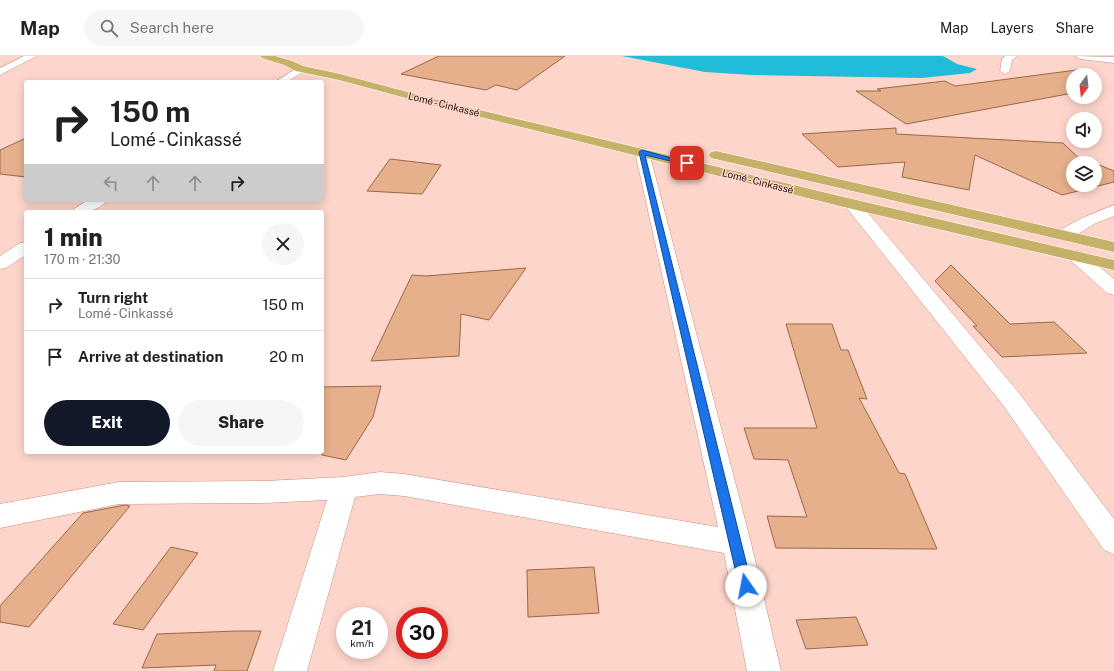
<!DOCTYPE html>
<meta charset="utf-8">
<style>
:root{--surface:#fff;--page:#f6f6f6;--text:#202124;--muted:#757577;--line:#e0e0e0;--accent:#111827}
body{margin:0;font-family:"Public Sans",sans-serif;background:var(--page);color:var(--text);height:100vh;display:flex;flex-direction:column;font-size:15px;white-space:nowrap}
*{box-sizing:border-box;margin:0}
p{font-size:13px;color:var(--muted)}
.icon{flex:none;width:22px;height:22px;fill:none;stroke:currentColor;stroke-width:2;stroke-linecap:round;stroke-linejoin:round}
.map{position:relative;flex:1;overflow:hidden}
.side{position:absolute;left:24px;top:154px;width:300px;height:244px;display:flex;flex-direction:column;background:var(--surface);border-radius:4px;box-shadow:0 2px 10px #0003}
.side>*{flex:none}
.banner{position:absolute;left:24px;top:24px;width:300px;height:122px;border-radius:4px;box-shadow:0 2px 10px #0003;background:#fff;color:var(--text);overflow:hidden}
.needle{width:26px;rotate:195deg}
.buttons{position:absolute;left:1066px;top:12px;display:grid;gap:8px}
.buttons a{display:grid;place-items:center;width:36px;height:36px;border-radius:50%;background:var(--surface);box-shadow:0 2px 10px #0003;font-size:20px}
.speed{position:absolute;left:336px;top:551px;display:flex;gap:8px;font-size:20px;font-weight:700;text-align:center}
.speed>*{display:grid;place-content:center;width:52px;height:52px;border-radius:50%;background:var(--surface);box-shadow:0 2px 10px #0003;line-height:1}
.speed small{font-size:10px;font-weight:400}
.speed .limit{border:6px solid #d22;background:#fff;color:#111}
.pin{position:absolute;display:grid;place-items:center;width:34px;height:34px;color:#fff;margin:-17px;border-radius:8px;box-shadow:0 2px 6px #0006}
.me{position:absolute;width:44px;margin:-22px;rotate:348deg;stroke-linejoin:round;filter:drop-shadow(0 0 3px #0008)}
.turn{display:flex;align-items:center;gap:14px;height:84px;padding:0 20px;font-size:18px}
.turn .icon{width:52px;height:52px;stroke-width:2.5}
.turn b{display:block;font-size:28px;line-height:34px}
.lanes{display:flex;align-items:center;height:38px;padding:0 20px;background:#0003;justify-content:center;gap:20px;direction:ltr}
.lanes .off{opacity:.35}
.round{display:grid;place-items:center;flex:none;width:42px;height:42px;border-radius:21px;background:var(--page)}
.overview{display:flex;align-items:center;justify-content:space-between;height:68px;padding:0 20px}
h1{font-size:24px;font-weight:800;line-height:30px}
.button{display:flex;gap:8px;margin-top:auto;padding:8px 20px}
.button a{flex:1;height:46px;border-radius:24px;background:var(--accent);color:#fff;font-size:16px;font-weight:800;line-height:46px;text-align:center}
.button a+a{background:var(--page);color:var(--text)}
ul{padding:0;list-style:none}
li{display:flex;align-items:center;gap:12px;height:52px;padding:0 20px;border-top:1px solid var(--line)}
li div{flex:1}
li b{display:block;font-size:15px}
li em{font-style:normal}
header{display:flex;align-items:center;gap:24px;box-sizing:border-box;height:56px;padding:0 20px;background:var(--surface);border-bottom:1px solid var(--line)}
header strong{font-size:19px}
nav{display:flex;gap:22px;margin-inline-start:auto;font-size:14px}
.search{width:280px;height:36px;background:var(--page);display:flex;align-items:center;gap:10px;box-sizing:border-box;padding:0 14px;border-radius:22px;color:var(--muted);font-size:15px}
.map>svg:first-child{display:block}
</style>
<header>
<strong>Map</strong>
<div class="search"><svg class="icon" aria-label="search" viewBox="0 0 24 24"><circle cx="10" cy="10" r="6"/><path d="M15 15l6 6"/></svg>Search here</div>
<nav><a>Map</a><a>Layers</a><a>Share</a></nav>
</header>
<div class="map">
<svg width="1114" height="615" viewBox="0 0 1114 615">
<rect width="100%" height="100%" fill="#fed5cb"/>
<path fill="#20bcd8" d="M622,0H943L957,8L977,13L970,17L922,22L752,19L705,16Z"/>
<g fill="#e7b08c" stroke="#9a6846" fill-rule="evenodd">
<path d="M439,0H565L517,34L496,29L486,34L401,18Z"/>
<path d="M1084,13L1085,19H1073V37L906,68L856,35H881L877,33L945,25L955,30Z"/>
<path d="M896,72V78L1063,87L1084,107L1092,106L1114,115V126L1062,139L975,99L969,134L902,121L905,106L838,111L802,78ZM1073,107H1095V129H1073Z"/>
<path d="M26,82V121L0,118V94Z"/>
<path d="M390,103L441,109L422,138L367,135Z"/>
<path d="M951,209L1010,268L1054,266L1087,297L1002,301L973,270H977L935,225Z"/>
<path d="M526,212L489,264L461,258L459,300L371,305L412,219L426,220Z"/>
<path d="M786,268H832L841,294H848L867,343L859,342L899,417L905,418L937,493L776,492L767,460L807,461L788,404L754,403L744,372H817Z"/>
<path d="M381,330L373,361L346,404L322,399V331Z"/>
<path d="M125,449L130,450L29,571L0,566V550L83,457Z"/>
<path d="M171,491L198,497L143,574L113,568Z"/>
<path d="M594,511L599,557L528,561L527,514Z"/>
<path d="M856,561L868,589L806,593L796,564Z"/>
<path d="M237,575H261L247,615H214L216,609L142,612L157,578Z"/>
</g>
<g fill="none" stroke-linecap="round" stroke-linejoin="round">
<defs>
<g id="minor">
<path d="M24,0H37L0,19V12Z"/>
<path d="M1005,0H1017L1012,4L1010,15L1005,18L1000,15L1002,3Z"/>
<path d="M1075,0L1114,1V7L1080,3Z"/>
<path d="M300,10L304,11L305,13L304,15L287,26H275Z"/>
<path d="M642,92L647,93L649,96L751,487L781,615H747L724,497L404,440L380,438L355,441L307,615H273L327,444L265,447L119,448L0,472V448L119,426L265,425L344,421L380,416L404,418L718,471L635,96L637,93Z"/>
<path d="M852,143L858,145L1019,337L1114,463V498L1104,494L1003,349L846,151L844,148L846,145Z"/>
<path d="M88,144H107C98,156 85,156 72,156L74,153Z"/>
<path d="M1114,149V160L1094,168L1070,183L1064,184L1058,183L1056,179L1058,175L1082,162Z"/>
<path d="M26,186V199L6,212L0,213V200L20,187Z"/>
<path d="M1076,195L1082,196L1114,223V239L1107,237L1070,204L1067,200L1070,196Z"/>
</g>
<g id="highway">
<path d="M260,0H275L292,5L303,10L340,18L434,43L852,143L1114,204V214L852,153L428,48L339,24L296,15L284,9L262,2Z"/>
<path d="M716,95L1114,186V196L711,102L709,99L711,96Z"/>
</g>
</defs>
<use href="#minor" stroke="#cc8d7e" stroke-width="1"/>
<use href="#highway" stroke="#fff" stroke-width="1"/>
<use href="#minor" fill="#fff" fill-rule="evenodd"/>
<use href="#highway" fill="#c5b168" fill-rule="evenodd"/>
</g>
<path fill="#1a73e8" stroke="#114b97" d="M642,94L690,107L687,109L645,99L752,530L750,534L746,535L741,534L739,530L639,96Z"/>
<g text-anchor="middle" stroke-width="3" stroke-linejoin="round" paint-order="stroke">
<g font-size="10" fill="#2a130d" stroke="#fed5cb">
<text transform="translate(444 48) rotate(14)" y="4">Lomé - Cinkassé</text>
<text transform="translate(758 125) rotate(14)" y="4">Lomé - Cinkassé</text>
</g>
</g>
</svg>
<div class="buttons">
<a><svg class="needle" viewBox="-14 -14 28 28"><path d="M0-13l5 13h-10z" fill="#e53935"/><path d="M0 13l5-13h-10z" fill="#757577"/></svg></a>
<a><svg class="icon" aria-label="sound" viewBox="0 0 24 24"><path d="M4 9h4l5-4v14l-5-4H4zM17 9q2 3 0 6"/></svg></a>
<a><svg class="icon" aria-label="layers" viewBox="0 0 24 24"><path d="M12 4l9 5-9 5-9-5zM3 14l9 5 9-5"/></svg></a>
</div>
<div class="speed"><div>21<small>km/h</small></div><div class="limit">30</div></div>
<div class="pin" style="left:687px;top:107px;background:#d93025"><svg class="icon" aria-label="arrive" viewBox="0 0 24 24"><path d="M6 21V4h12l-3 4 3 4H6"/></svg></div>
<svg class="me" style="left:746px;top:530px" viewBox="-20 -20 40 40"><circle r="19" fill="#fff"/><path d="M0-13L10 11 0 6-10 11z" fill="#1a73e8"/></svg>
<div class="banner">
<div class="turn"><svg class="icon" aria-label="right" viewBox="0 0 24 24"><path d="M7 20v-9h11M14 6l5 5-5 5"/></svg><div><b>150 m</b>Lomé - Cinkassé</div></div>
<div class="lanes"><svg class="icon off" aria-label="left" viewBox="0 0 24 24"><path d="M17 20v-9H6M10 6l-5 5 5 5"/></svg><svg class="icon off" aria-label="ahead" viewBox="0 0 24 24"><path d="M12 20V5M6 11l6-6 6 6"/></svg><svg class="icon off" aria-label="ahead" viewBox="0 0 24 24"><path d="M12 20V5M6 11l6-6 6 6"/></svg><svg class="icon" aria-label="right" viewBox="0 0 24 24"><path d="M7 20v-9h11M14 6l5 5-5 5"/></svg></div>
</div>
<section class="side">
<div class="overview"><div><h1>1 min</h1><p>170 m · 21:30</p></div><a class="round"><svg class="icon" aria-label="close" viewBox="0 0 24 24"><path d="M6 6l12 12M18 6L6 18"/></svg></a></div>
<ul>
<li><svg class="icon" aria-label="right" viewBox="0 0 24 24"><path d="M7 20v-9h11M14 6l5 5-5 5"/></svg><div><b>Turn right</b><p>Lomé - Cinkassé</p></div><em>150 m</em></li>
<li><svg class="icon" aria-label="arrive" viewBox="0 0 24 24"><path d="M6 21V4h12l-3 4 3 4H6"/></svg><div><b>Arrive at destination</b></div><em>20 m</em></li>
</ul>
<div class="button"><a>Exit</a><a>Share</a></div>
</section>
</div>
